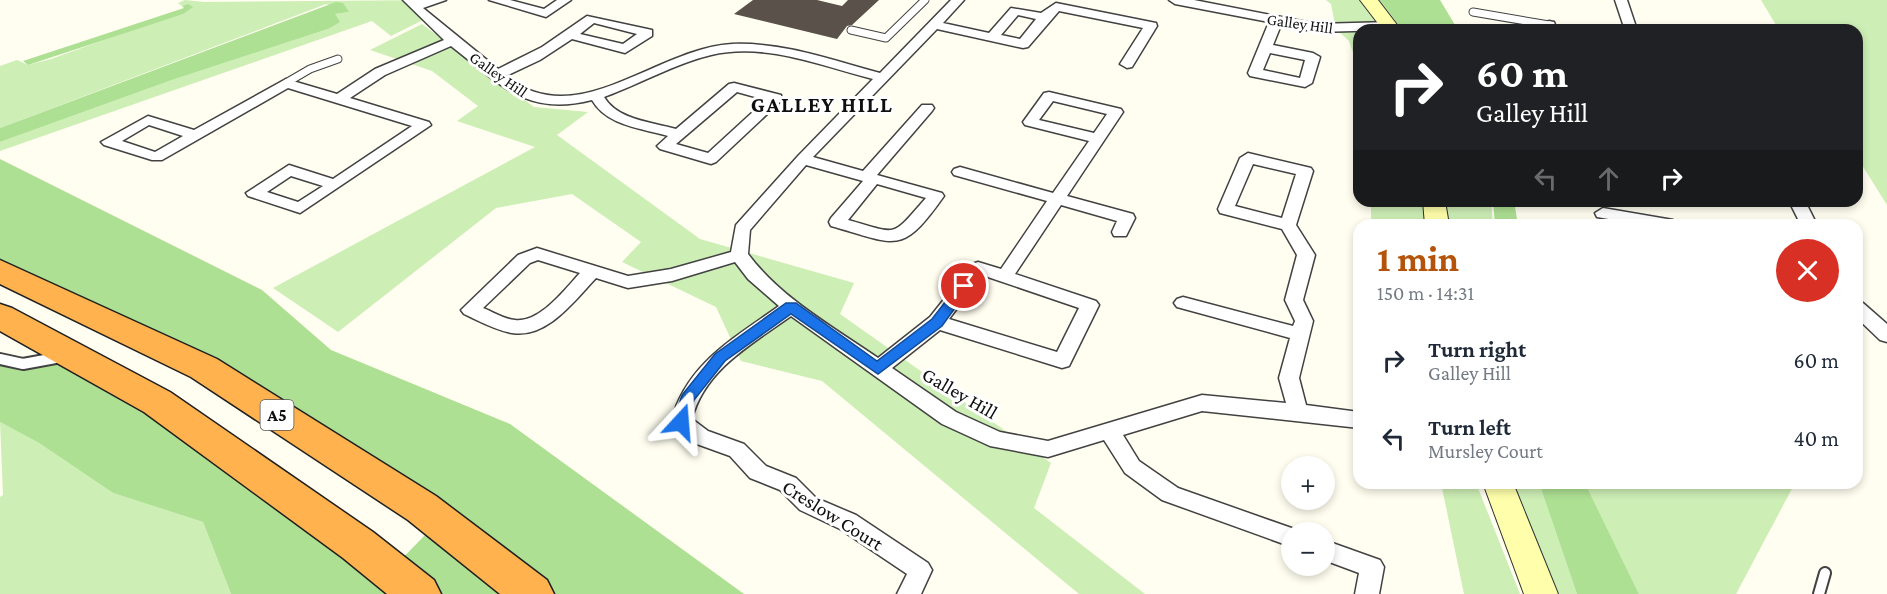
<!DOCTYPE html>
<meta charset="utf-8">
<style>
:root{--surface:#fff;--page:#f2f2f3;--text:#1f2937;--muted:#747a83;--accent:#b45309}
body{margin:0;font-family:"Crimson Pro",serif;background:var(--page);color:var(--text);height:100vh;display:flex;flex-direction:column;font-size:22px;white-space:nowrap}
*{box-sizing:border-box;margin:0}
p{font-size:20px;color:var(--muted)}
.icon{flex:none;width:33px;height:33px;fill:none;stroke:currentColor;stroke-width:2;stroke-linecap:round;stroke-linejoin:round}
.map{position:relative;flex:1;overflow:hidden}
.side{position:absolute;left:1353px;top:219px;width:510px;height:270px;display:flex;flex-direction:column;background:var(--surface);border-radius:18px;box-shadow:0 3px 9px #0003}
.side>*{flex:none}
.hud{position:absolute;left:1353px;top:24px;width:510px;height:183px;border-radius:18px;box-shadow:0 3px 9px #0003;background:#202124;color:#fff;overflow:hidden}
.tools{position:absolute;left:1281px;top:456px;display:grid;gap:12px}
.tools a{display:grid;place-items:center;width:54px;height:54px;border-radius:50%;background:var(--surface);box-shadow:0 3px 9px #0003;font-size:30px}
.pin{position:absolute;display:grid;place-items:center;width:51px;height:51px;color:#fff;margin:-26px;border:3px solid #fff;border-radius:50%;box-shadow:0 2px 6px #0007}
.me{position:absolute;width:66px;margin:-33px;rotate:19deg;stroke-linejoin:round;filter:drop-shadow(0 0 4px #0008)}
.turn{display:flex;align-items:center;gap:21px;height:126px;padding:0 24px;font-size:27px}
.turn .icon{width:78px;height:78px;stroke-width:2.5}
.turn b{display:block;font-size:42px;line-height:51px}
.lanes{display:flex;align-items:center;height:57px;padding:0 24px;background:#0003;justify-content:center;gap:30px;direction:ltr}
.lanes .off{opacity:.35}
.round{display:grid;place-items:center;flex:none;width:63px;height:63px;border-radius:32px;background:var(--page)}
.summary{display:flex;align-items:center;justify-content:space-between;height:102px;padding:0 24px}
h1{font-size:36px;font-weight:700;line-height:45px;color:var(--accent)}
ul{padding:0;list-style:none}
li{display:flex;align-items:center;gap:18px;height:78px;padding:0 24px}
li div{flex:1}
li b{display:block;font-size:22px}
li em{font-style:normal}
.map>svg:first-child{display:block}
</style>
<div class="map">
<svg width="1887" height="594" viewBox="0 0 1887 594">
<rect width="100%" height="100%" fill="#fffef0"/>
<g fill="#cdeeb5">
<path d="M185,0L204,2L440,0L414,5L425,19L391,36L372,21L0,151V142L172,80L328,29L335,14L349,12L326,4L0,128V66L17,60L28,65L51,59L151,23L183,14L188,4L182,6L178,3Z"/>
<path d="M1326,0H1380L1402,30H1359V70L1349,41L1336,29L1331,4Z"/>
<path d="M1761,0H1887V205L1857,157V30H1779Z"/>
<path d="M422,24L534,107L588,112L557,135L700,239L854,283L840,314L1051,463L1034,508L1145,594H1079L822,381L741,361L716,307L622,262L641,242L572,194L496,208L338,332L273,288L535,147L457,121L478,106L432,71L370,50Z"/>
<path d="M1371,201H1491L1493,225H1371Z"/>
<path d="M0,422L39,443L113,493L203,522L231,594H0V497L3,495Z"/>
<path d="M1441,483H1476L1520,594H1464Z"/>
<path d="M1498,483H1539L1577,594H1541Z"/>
<path d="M1585,483H1795L1736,594H1639Z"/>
</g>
<g fill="#ade093">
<path d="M1380,0H1440L1458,30H1402Z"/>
<path d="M336,2L343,3L349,12L335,14L340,22L328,29L172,80L0,142V128Z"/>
<path d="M188,4L193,7L183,14L28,65L23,61L184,8L182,6Z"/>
<path d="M0,159L262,290L331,350L510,424L744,594H231L203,522L113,493L39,443L0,422V359L11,364L72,354L390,571L460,499L438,521L204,368L0,271Z"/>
<path d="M1493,201H1514L1518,225H1495Z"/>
<path d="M1539,483H1585L1639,594H1577Z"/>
</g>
<path fill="#59514a" d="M753,0H817L842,6L848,0H879L852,25L847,26L837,39L734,14Z"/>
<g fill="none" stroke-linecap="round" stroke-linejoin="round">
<defs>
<g id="lane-far1">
<path d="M1473,12L1549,25"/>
<path d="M851,30L886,38L925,0"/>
<path d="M286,83L310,69L338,59"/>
</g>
<g id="lane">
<path d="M0,359L23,364L61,357"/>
<path d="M1819,594L1825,573"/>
</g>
<g id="street">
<path d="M403,0H446L423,8L498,69L542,47L587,16L652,30V36L625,53L572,39L540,60L506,76C577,134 656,48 732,44C783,42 831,60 880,73L951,0H964L943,23L989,33L1011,8L1041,13L1056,3L1156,23L1157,26L1132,67L1127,68L1120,64L1143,28L1059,11L1028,47L1023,48L937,29L813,157L863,171L922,105H932L934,108L932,111L877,175L942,193L944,196C901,257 896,244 831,226L829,222L831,218L863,181L806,165L750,230L748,254C781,298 833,327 878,358L930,317L972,264L978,262L1001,269L1047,201L954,175L952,172L954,169L960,167L1053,193L1089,141L1025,125L1023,122L1044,93L1049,92L1121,109L1123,112L1067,196L1133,214L1135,218L1126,236H1114L1112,232L1117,221L1061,205L1015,274L1096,301L1099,305L1069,366L1062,368L940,330L892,368L956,412L1000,432L1048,441L1202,395L1286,403L1279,378L1290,338L1177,307L1174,303L1177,299L1183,297L1293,326L1295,321L1285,300L1297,255L1282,229L1220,213L1218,209L1240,158L1248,153L1311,168L1313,171L1296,225L1315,255L1303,300L1313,321L1299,378L1306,405L1359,412V428L1202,411L1123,435L1139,461L1178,488L1300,531L1292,532V547L1162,500L1125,473L1104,440L1048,457L990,446L942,424L791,316C752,344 704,370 692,419L708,431L744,444L766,466L796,478L816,498L856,515L928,563L932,570L921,594H897L907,574L840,529L800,510L780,490L750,478L730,456L694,443L674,428L671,422C686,364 733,339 779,306L748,279L735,262L672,281L628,288L596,278C575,300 547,339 512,333C495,330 479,321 464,314L461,310L518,255L537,248L628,276L671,269L731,252L736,225L798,156L873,79C822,66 765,42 711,55C674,64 640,84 604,97C618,120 651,122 676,129L729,84L734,83L781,95V101L716,162L711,164L660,149L657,146L668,136C641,128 607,126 592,100C526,117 500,84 451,46L385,75L350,98L429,122L431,125L300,213L248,196L246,193L289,165L333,179L412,126L288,88L162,160H152L104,145L101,142L148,116L194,130L286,79L337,94L375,69L444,40ZM1018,15L1036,19L1020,39L1001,35ZM594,23L637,34L623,44L580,34ZM737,92L766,100L708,153L676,144ZM1053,101L1107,114L1094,133L1039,120ZM149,125L183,136L155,152L122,141ZM1253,164L1296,174L1282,218L1235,206ZM291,176L323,186L298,202L267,192ZM877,184L926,198C890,239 899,234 848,220ZM538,260L580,273C565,289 540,323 515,320C504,319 493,312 483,308L530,263ZM982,275L1079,308L1057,352L949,319Z"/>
<path d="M489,0H510L544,9L557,0H571L546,17Z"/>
<path d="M1169,0H1194L1317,24L1390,22L1396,26L1390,30L1317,32L1281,25L1273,45L1313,53L1320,57L1312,83L1305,87L1250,76L1248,73L1269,22L1175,4ZM1270,53L1305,60L1300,78L1263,70Z"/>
<path d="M1615,0H1627L1637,30H1625Z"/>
<path d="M1549,21L1554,22L1557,30H1545L1543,25Z"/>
<path d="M1789,201H1805L1817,225H1801Z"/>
<path d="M1603,208L1673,220L1681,225H1643L1597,217L1595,213Z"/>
<path d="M1857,301L1863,303L1887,324V342L1880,340L1857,318Z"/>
<path d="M1324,540L1380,560L1384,567L1379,594H1355L1359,573L1324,560Z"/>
</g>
<g id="secondary">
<path d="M1360,0H1378L1401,30H1383Z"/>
<path d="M1423,201H1445L1449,225H1425Z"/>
<path d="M1483,483H1513L1558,594H1524Z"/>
</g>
<g id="highway">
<path d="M0,260L217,359L436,496L547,580L554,594H500L408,520L191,377L0,284Z"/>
<path d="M0,304L12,308L170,392L373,532L434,580L441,594H387L343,558L144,412L0,331Z"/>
</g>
</defs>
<use href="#lane-far1" stroke="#424242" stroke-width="9"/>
<use href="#lane" stroke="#424242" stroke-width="14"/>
<use href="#street" stroke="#424242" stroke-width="3"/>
<use href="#secondary" stroke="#313131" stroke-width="2"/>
<use href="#highway" stroke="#202020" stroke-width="3"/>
<use href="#lane-far1" stroke="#fff" stroke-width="7"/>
<use href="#lane" stroke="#fff" stroke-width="10"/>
<use href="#street" fill="#fff" fill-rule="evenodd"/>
<use href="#secondary" fill="#ffffab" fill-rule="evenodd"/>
<use href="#highway" fill="#ffb24e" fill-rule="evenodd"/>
</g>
<path fill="#1a73e8" stroke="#114b97" stroke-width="1.5" d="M964,282L971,286L942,326L878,374L791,314L725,361L694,400L687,426L681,428L673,422L682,395L715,354L786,303H796L877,361L932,319L960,283Z"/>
<g text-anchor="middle" stroke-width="6" stroke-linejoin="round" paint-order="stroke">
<g font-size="16" fill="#0f0f0f" stroke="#fff">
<text transform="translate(1300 23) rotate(8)" y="6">Galley Hill</text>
<text transform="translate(499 74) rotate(35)" y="6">Galley Hill</text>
</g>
<rect fill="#fff" stroke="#575757" stroke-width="1.5" x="260.5" y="400" width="33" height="30" rx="4.5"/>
<g font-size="18" font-weight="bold" fill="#0f0f0f">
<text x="277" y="421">A5</text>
</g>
<g font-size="20" fill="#0f0f0f" stroke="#fff">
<text transform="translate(960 393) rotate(30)" y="7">Galley Hill</text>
<text transform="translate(833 515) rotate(32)" y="7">Creslow Court</text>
</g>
<g font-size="22" font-weight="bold" letter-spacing="1.5" fill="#0f0f0f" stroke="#fff">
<text x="822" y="112">GALLEY HILL</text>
</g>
</g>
</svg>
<div class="tools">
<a>+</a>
<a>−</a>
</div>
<div class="pin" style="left:964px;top:286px;background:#d93025"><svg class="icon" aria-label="arrive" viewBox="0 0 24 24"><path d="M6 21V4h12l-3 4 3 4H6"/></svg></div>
<svg class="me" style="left:681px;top:422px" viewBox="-20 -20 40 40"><path d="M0-17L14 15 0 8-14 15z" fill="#1a73e8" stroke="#fff" stroke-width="4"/></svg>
<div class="hud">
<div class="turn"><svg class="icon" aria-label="right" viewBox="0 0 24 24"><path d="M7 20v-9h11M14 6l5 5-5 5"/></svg><div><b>60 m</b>Galley Hill</div></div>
<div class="lanes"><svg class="icon off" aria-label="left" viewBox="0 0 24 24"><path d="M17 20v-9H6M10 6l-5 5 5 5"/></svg><svg class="icon off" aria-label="ahead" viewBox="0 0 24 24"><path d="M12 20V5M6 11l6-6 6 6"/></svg><svg class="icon" aria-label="right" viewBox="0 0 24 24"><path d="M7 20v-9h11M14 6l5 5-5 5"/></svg></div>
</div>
<section class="side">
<div class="summary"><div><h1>1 min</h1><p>150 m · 14:31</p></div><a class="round" style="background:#d93025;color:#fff"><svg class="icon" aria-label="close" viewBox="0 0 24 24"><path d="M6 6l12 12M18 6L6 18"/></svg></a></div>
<ul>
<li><svg class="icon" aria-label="right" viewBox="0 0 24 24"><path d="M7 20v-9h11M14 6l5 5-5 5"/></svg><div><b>Turn right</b><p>Galley Hill</p></div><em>60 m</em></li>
<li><svg class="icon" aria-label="left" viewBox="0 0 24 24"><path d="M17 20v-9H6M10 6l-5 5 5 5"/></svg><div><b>Turn left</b><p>Mursley Court</p></div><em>40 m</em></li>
</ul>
</section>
</div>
